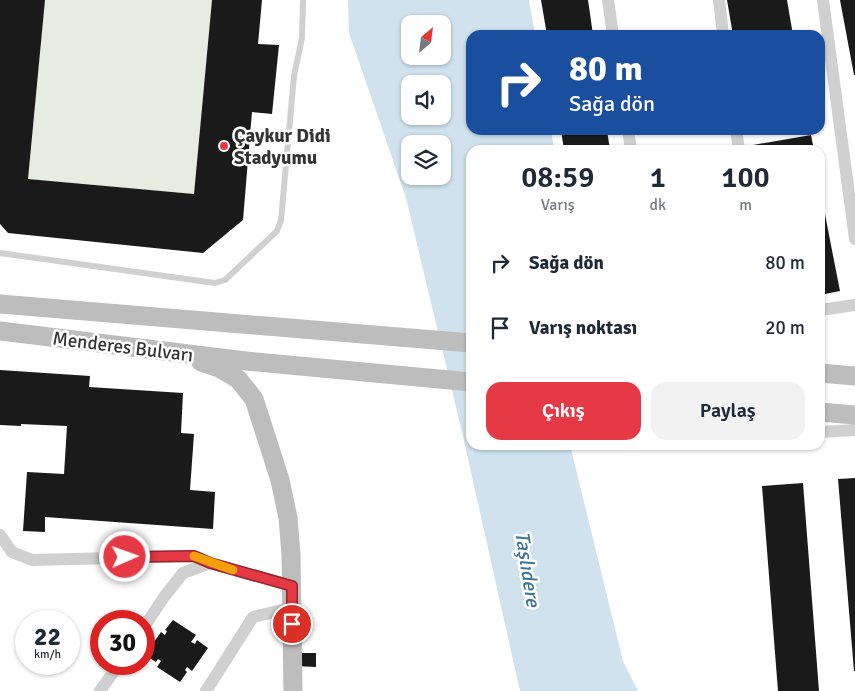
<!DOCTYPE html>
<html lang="tr">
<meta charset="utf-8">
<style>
:root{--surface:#fff;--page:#f2f2f3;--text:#1f2937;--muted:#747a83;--accent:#e63946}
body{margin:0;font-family:Signika,sans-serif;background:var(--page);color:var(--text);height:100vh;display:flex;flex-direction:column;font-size:19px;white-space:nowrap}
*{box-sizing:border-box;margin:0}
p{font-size:16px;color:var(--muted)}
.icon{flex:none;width:28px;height:28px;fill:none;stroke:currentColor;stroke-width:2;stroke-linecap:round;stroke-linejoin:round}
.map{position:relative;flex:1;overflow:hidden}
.side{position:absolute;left:466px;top:145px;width:359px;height:305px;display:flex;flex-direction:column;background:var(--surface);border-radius:15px;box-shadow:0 1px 4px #0004}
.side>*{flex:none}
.top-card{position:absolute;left:466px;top:30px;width:359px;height:105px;border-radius:15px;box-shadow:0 1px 4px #0004;background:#1a4fa0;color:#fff;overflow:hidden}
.needle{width:32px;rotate:28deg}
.controls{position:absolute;left:401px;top:15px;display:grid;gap:10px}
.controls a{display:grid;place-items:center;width:50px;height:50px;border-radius:10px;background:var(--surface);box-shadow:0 1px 4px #0004;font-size:25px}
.speed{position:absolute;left:15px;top:610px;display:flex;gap:10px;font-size:25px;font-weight:700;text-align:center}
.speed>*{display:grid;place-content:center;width:65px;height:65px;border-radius:50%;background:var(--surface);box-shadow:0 1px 4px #0004;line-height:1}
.speed small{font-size:12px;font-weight:400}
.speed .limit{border:8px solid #d22;background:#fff;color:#111}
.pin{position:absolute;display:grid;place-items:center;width:42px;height:42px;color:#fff;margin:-21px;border:2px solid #fff;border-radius:50%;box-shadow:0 1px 5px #0007}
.me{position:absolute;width:55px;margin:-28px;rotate:88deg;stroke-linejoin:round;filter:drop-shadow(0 0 4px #0008)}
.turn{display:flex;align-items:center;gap:18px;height:105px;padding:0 20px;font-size:22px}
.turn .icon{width:65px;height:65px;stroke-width:2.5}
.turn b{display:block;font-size:35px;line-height:42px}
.eta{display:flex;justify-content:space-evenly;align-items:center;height:85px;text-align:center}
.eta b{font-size:30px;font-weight:600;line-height:35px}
.button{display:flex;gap:10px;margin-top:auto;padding:10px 20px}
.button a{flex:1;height:58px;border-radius:15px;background:var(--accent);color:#fff;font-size:20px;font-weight:600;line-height:58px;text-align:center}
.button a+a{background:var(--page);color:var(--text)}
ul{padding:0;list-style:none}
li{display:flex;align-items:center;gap:15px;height:65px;padding:0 20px}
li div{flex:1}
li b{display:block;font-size:19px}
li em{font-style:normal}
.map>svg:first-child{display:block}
</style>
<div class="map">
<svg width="855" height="691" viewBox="0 0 855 691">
<rect width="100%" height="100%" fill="#fff"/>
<path fill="#e6ecdf" d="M45,0H212L194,194L28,179Z"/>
<path fill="#cfe2ee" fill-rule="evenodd" d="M348,0H529L535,35H471V130H551L554,150H471V445H570L623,661L638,691H520L462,432L406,198L349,33ZM410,24H442V56H410ZM410,84H442V116H410ZM410,144H442V176H410Z"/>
<g fill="#1a1a1a">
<path d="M0,0H45L28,179L194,194L212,0H262L258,44L279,45L272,114L252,112L243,220L203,253L8,233L0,224Z"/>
<path d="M541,0H588L593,35H547Z"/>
<path d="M727,0H787L793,35H733Z"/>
<path d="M840,0H855V75H854Z"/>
<path d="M561,130H607L610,150H564Z"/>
<path d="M811,135L814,150H754L753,145Z"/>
<path d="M820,189L840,291L820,295Z"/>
<path d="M0,370L90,376L89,387L183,393L181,433L194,434L190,490L215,492L213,529L45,517V532L23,531L27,472L64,474L67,426L21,424V426L0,425Z"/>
<path d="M855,478V671H854L838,479Z"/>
<path d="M803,483L819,691H778L762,486Z"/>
<path d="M173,620L196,635L191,642L195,644L197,640L208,648L192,671L187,667L185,670L187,672L180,682L157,667L161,661L158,659L156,662L145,655L161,632L165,635L167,631L165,630Z"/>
<path d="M296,653H316V667L295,666Z"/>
</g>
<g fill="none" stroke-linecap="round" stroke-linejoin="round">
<path stroke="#d0d0d0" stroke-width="6" d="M0,253L215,283L225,280L277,231L281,220L294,76L302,38L303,0"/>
<g stroke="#d0d0d0" stroke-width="12">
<path d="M608,0L613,35"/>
<path d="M719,0L723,35"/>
<path d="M823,0L855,239"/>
<path d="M628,130L631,150"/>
<path d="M736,130L739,150"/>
<path d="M820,310L855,305"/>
<path d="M820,432L855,430"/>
<path d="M0,535L12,552L32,560L194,556L210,563L292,586"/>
<path d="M144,627L164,597L183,573L210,563"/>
<path d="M100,691L119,664"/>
<path d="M206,691L253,617L291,608"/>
</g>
<g stroke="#bdbdbd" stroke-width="19">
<path d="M0,304L471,343"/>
<path d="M0,331L246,361L471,382"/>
<path d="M201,362L219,368L238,379L254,399L280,480L288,518L291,554L293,691"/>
<path d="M820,373L855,376"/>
<path d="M820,412L855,415"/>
</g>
</g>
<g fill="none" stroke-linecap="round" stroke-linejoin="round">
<defs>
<path id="route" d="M125,557L194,556L210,563L292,586V624"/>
</defs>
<use href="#route" stroke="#96252e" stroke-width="12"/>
<use href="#route" stroke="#e63946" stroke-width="9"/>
<path stroke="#f59e0b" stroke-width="9" d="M194,556L233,570"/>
</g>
<circle fill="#e63946" stroke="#fff" stroke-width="2" cx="224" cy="146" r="5"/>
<g text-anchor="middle" stroke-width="5" stroke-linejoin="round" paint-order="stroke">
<g font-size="19" font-weight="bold" fill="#333" stroke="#fff" text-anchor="start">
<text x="234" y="142">Çaykur Didi<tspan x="234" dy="22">Stadyumu</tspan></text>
</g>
<g font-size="19" fill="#333" stroke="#fff">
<text transform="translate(123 346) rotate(7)" y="7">Menderes Bulvarı</text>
</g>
<g font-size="20" font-style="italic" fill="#3f7597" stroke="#fff">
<text transform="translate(528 569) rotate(81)" y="7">Taşlıdere</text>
</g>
</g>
</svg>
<div class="controls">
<a><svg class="needle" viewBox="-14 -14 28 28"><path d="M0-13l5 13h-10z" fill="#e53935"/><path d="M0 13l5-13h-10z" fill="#747a83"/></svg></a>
<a><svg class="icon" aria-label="sound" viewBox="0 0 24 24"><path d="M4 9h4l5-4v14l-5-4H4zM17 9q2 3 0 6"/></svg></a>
<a><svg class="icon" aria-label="layers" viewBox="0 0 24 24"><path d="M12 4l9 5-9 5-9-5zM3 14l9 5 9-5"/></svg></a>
</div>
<div class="speed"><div>22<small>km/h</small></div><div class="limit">30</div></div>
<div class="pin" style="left:292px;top:624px;background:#d93025"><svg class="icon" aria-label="arrive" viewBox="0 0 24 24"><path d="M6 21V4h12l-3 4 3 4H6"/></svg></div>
<svg class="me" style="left:125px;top:557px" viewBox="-20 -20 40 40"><circle r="17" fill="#e63946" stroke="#fff" stroke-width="3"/><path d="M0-11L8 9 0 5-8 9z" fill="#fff"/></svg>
<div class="top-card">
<div class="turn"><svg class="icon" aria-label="right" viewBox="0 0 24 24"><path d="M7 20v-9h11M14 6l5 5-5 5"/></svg><div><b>80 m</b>Sağa dön</div></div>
</div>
<section class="side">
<div class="eta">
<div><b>08:59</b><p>Varış</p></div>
<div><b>1</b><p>dk</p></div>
<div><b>100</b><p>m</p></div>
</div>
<ul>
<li><svg class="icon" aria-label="right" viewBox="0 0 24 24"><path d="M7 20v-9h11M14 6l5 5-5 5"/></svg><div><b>Sağa dön</b></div><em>80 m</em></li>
<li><svg class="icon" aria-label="arrive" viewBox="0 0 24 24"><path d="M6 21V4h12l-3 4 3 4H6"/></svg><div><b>Varış noktası</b></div><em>20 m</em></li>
</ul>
<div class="button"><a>Çıkış</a><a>Paylaş</a></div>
</section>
</div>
